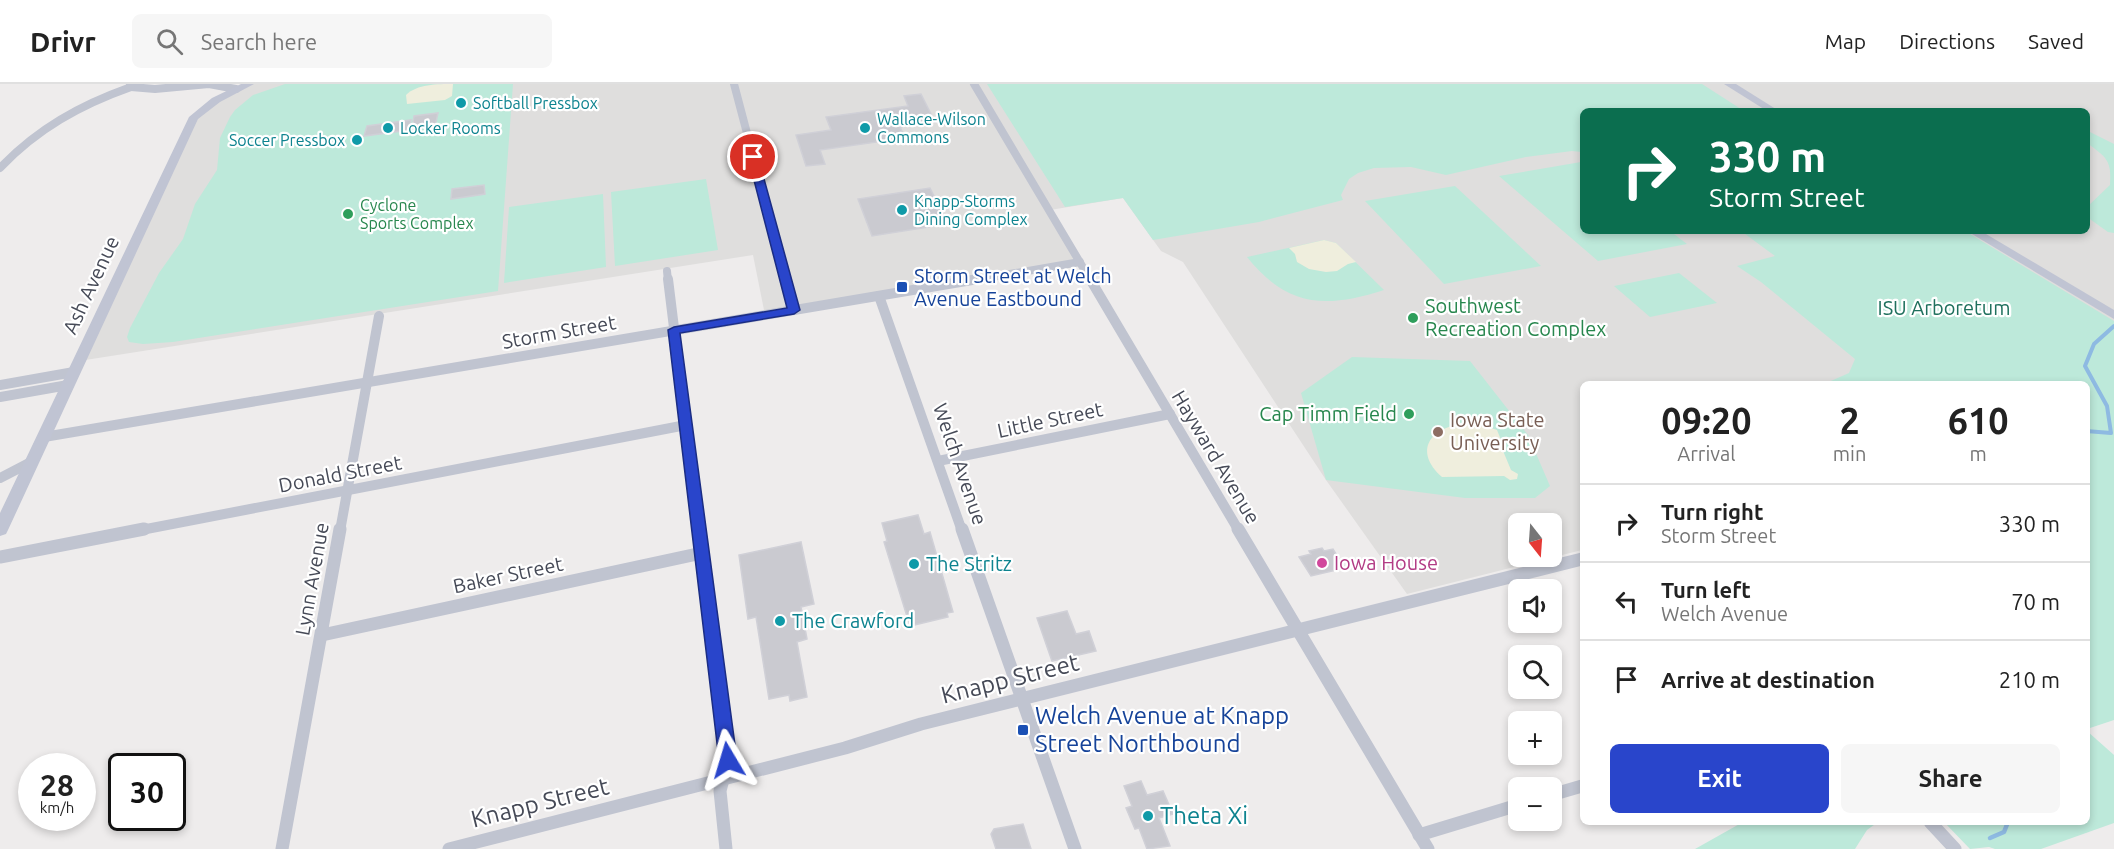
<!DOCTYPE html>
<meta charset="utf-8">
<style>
:root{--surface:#fff;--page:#f6f6f6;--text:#222;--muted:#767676;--line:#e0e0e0;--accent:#2945cb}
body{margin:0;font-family:Ubuntu,sans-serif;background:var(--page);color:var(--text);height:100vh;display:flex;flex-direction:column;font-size:22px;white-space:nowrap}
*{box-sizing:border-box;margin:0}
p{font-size:20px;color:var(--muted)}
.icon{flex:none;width:33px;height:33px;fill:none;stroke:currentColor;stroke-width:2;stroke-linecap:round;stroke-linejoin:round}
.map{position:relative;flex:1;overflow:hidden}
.drawer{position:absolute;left:1580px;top:297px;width:510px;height:444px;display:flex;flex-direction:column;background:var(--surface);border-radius:9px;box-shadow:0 3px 9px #0003}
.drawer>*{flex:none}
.hud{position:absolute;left:1580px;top:24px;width:510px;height:126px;border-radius:9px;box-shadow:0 3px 9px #0003;background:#0b6e4f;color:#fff;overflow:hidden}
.needle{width:39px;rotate:163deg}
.controls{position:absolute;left:1508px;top:429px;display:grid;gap:12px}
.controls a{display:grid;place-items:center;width:54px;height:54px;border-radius:9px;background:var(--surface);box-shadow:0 3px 9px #0003;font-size:30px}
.speed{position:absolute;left:18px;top:669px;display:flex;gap:12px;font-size:30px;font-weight:700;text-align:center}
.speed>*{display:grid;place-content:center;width:78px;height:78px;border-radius:50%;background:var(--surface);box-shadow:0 3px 9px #0003;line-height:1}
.speed small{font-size:15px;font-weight:400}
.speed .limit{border:3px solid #111;border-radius:9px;background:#fff;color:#111}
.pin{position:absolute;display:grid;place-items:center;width:51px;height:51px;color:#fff;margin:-26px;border:3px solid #fff;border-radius:50%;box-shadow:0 2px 6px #0007}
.me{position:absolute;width:66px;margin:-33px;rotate:353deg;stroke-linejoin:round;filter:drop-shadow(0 0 4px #0008)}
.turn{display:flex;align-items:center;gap:21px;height:126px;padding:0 30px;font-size:27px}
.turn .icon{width:78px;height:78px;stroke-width:2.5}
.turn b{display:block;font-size:42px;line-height:51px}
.eta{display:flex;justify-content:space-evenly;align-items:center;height:102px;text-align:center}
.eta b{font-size:36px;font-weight:700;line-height:42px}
.primary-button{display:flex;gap:12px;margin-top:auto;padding:12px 30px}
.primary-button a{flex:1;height:69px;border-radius:9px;background:var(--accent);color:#fff;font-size:24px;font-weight:700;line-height:69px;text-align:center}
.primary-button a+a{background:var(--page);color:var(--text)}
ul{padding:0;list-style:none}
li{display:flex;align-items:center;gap:18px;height:78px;padding:0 30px;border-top:2px solid var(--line)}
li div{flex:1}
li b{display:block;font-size:22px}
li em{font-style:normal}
header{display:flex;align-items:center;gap:36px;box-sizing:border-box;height:84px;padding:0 30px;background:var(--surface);border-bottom:2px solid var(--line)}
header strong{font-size:28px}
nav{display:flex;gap:33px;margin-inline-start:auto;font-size:21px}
.search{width:420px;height:54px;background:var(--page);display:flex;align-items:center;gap:15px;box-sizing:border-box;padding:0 21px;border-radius:9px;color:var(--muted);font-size:22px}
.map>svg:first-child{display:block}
</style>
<header>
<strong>Drivr</strong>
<div class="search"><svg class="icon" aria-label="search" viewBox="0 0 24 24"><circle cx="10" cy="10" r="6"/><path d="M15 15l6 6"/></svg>Search here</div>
<nav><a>Map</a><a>Directions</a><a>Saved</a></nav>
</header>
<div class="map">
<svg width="2114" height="765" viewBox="0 0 2114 765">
<rect width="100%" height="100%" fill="#eeecec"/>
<path fill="#dfdedd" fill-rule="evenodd" d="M249,0H2114V614L2086,300H1582V466L1407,510L1326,396L1183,178L1161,167L1123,114L1050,126L1080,178L765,231L753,171L79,277L194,33ZM1582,27H2086V147H1582ZM1518,440H1551V472H1518Z"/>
<g fill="#bde9da">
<path d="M285,0H513L498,207L173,258L143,260L129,258L127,253L130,244L159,189L183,155L195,120L217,86L220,54L230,33L235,26L253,11Z"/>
<path d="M987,0H1702L1744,27H1582V68L1572,67L1526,73L1446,91L1411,83L1374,84L1358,89L1349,95L1341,111L1343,116L1259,138L1153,156L1123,114L1065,123Z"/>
<path d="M2086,46L2114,60V149L2108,148L2087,133V123L2110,101C2112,76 2106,73 2087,59Z"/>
<path d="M1581,78L1582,147H1670L1687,160L1598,177L1499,92Z"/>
<path d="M706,95L718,166L615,182L611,108Z"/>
<path d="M1455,102L1541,182L1444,200L1365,117Z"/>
<path d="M603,110L606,183L504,199L509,123Z"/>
<path d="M1741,147H1965L2114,237V636L2087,645L2086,300H1824L1849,289L1855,275L1761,198L1737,182L1775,172Z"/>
<path d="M1324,156L1336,159L1384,206C1325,225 1287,223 1247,173Z"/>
<path d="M1679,189L1717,219L1650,233L1614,202Z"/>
<path d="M1352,273L1470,277L1528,351L1550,402L1535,414H1465L1326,396L1301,309Z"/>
<path d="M2087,647L2114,671V739L2041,765H1995L1989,763L1970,765L1944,738H2086Z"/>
<path d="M1743,738H1878L1867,746L1855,765H1695Z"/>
</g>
<g fill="#efeedd">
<path d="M453,0L452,12L445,16L407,20L406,11C417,0 437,0 453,0Z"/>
<path d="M1324,156L1336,159L1356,178L1348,180L1337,187L1326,188L1309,185L1297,178L1295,170L1289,164Z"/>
<path d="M1464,340L1485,342L1497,346L1503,361L1501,362L1511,386L1518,390L1517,395L1510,396L1504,392L1442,393C1413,367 1430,343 1464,340Z"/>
</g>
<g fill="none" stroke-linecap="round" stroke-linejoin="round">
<path stroke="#8ebae2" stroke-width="4" d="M2086,347L2111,349L2107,322L2085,282L2094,260L2114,242"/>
<path stroke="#8ebae2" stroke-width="4.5" d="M1990,754L2004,748L2008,738"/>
</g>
<g fill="#cacad0" stroke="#d0d0d7" stroke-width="1.5">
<path d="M921,10L935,38L900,43L905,54L820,66L825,80L806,82L796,51L831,46L826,33L908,22L904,12Z"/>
<path d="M438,29L435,42L412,45L414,32Z"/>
<path d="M411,36L409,46L364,52L367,42Z"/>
<path d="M484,101L485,110L451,115L452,105Z"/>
<path d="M930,104L948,140L872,152L858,115Z"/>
<path d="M918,431L924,450L930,448L953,528L947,529L948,533L910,542L884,458L887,457L882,439Z"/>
<path d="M801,458L814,520L801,523L807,555L797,558L807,613L790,617L789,611L769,615L756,533L748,535L739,471Z"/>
<path d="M1322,464L1324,467L1333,465L1345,484L1311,492L1299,473L1311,470L1309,467Z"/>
<path d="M1067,527L1076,550L1089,547L1096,567L1052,577L1037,534Z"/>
<path d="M1141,697L1147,711L1163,707L1173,730L1159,734L1170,762L1147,765L1139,744L1135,745L1126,724L1132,722L1124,702Z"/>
<path d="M1023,740L1031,765H996L991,750L994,745Z"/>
</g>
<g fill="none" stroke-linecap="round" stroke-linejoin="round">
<g stroke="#c0c4d0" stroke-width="8">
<path d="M130,0L131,3L155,5L209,0L236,5"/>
<path d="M734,0L786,197"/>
<path d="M974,0L1091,197"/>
<path d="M0,84C37,45 80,21 131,3"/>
<path d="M667,187L668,197"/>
<path d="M969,197L1080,178"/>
</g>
<g stroke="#c0c4d0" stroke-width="10">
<path d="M668,195L699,447"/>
<path d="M786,195L794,226"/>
<path d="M1090,195L1239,447"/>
<path d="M879,212L962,447"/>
<path d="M0,301L74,288"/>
<path d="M0,313L68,301"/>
<path d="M44,353L978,195"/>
<path d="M938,377L1170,330"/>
<path d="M0,394L33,377"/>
<path d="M136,447L686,341"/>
<path d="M340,447L379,232"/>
</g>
<g stroke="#c0c4d0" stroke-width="13">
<path d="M699,445L728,676L720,707L726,765"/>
<path d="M962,445L1075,765"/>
<path d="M1238,445L1428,765"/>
<path d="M0,473L144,445"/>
<path d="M322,551L702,469"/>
<path d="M1551,711L1582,702"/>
<path d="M1930,738L1955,765"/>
<path d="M1419,751L1518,721"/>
<path d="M282,765L340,445"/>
<path d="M449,765L845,664L921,640L1582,475"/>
</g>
<g fill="#c0c4d3" fill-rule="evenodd">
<path d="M241,0H254L220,18L198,35L8,446L6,450L0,452V429L189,33L212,14Z"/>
<path d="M1724,0H1736L1779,27H1767Z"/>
<path d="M1967,147H1981L2114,226V235Z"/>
</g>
</g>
<path fill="#2945cb" stroke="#1b2d84" stroke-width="1.5" d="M750,71L758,73L800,226L794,230L680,249L737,676L734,681L728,684L722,681L719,676L668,246L674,243L787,224L748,73Z"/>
<g fill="#0f9aa8" stroke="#fff" stroke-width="2">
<circle cx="461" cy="19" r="6"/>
<circle cx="388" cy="44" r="6"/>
<circle cx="865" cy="44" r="6"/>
<circle cx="357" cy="56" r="6"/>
<circle cx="902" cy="126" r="6"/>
<circle cx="914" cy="480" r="6"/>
<circle cx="780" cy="537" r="6"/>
<circle cx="1148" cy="732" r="6"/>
</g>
<g fill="#2e9e5b" stroke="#fff" stroke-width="2">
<circle cx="348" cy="130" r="6"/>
<circle cx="1413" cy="234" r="6"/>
<circle cx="1409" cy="330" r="6"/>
</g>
<g fill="#1a4fb4" stroke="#fff" stroke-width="2">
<rect x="896" y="197" width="12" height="12" rx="3"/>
<rect x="1017" y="640" width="12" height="12" rx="3"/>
</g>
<circle fill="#8d6e63" stroke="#fff" stroke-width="2" cx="1438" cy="348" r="6"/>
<circle fill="#d1479c" stroke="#fff" stroke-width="2" cx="1322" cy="479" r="6"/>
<g text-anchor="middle" stroke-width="4.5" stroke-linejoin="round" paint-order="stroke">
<g font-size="16" fill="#0d838f" stroke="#fff" text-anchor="start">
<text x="473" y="25">Softball Pressbox</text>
<text x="877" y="41">Wallace-Wilson<tspan x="877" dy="18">Commons</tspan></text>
<text x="400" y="50">Locker Rooms</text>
<text x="345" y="62" text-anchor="end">Soccer Pressbox</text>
<text x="914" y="123">Knapp-Storms<tspan x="914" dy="18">Dining Complex</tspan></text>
</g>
<g font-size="16" fill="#27864d" stroke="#fff" text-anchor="start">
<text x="360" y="127">Cyclone<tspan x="360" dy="18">Sports Complex</tspan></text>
</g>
<g font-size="20" fill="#164399" stroke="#fff" text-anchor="start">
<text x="914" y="199">Storm Street at Welch<tspan x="914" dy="23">Avenue Eastbound</tspan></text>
</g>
<g font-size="20" fill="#464a57" stroke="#fff">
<text transform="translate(91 201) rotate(-65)" y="7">Ash Avenue</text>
<text transform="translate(559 248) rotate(-10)" y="7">Storm Street</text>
<text transform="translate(1050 336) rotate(-12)" y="7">Little Street</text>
<text transform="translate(1216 373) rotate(59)" y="7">Hayward Avenue</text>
<text transform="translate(960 380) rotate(71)" y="7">Welch Avenue</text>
<text transform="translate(340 390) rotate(-11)" y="7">Donald Street</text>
<text transform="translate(508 491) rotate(-12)" y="7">Baker Street</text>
<text transform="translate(312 495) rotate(-80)" y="7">Lynn Avenue</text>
</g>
<g font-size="20" fill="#27864d" stroke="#fff" text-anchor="start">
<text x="1425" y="229">Southwest<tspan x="1425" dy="23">Recreation Complex</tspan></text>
<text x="1397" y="337" text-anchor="end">Cap Timm Field</text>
</g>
<g font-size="20" fill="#1f705d" stroke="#fff">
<text x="1944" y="231">ISU Arboretum</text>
</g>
<g font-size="20" fill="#785e54" stroke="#fff" text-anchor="start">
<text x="1450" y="343">Iowa State<tspan x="1450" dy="23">University</tspan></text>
</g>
<g font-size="20" fill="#b23c85" stroke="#fff" text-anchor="start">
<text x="1334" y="486">Iowa House</text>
</g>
<g font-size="20" fill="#0d838f" stroke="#fff" text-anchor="start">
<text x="926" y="487">The Stritz</text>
<text x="792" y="544">The Crawford</text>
</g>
<g font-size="24" fill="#464a57" stroke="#fff">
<text transform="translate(1010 595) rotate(-14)" y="8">Knapp Street</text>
<text transform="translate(540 719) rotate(-14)" y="8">Knapp Street</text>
</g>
<g font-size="24" fill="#164399" stroke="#fff" text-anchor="start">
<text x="1035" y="640">Welch Avenue at Knapp<tspan x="1035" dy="28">Street Northbound</tspan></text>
</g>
<g font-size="24" fill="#0d838f" stroke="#fff" text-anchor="start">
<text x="1160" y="740">Theta Xi</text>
</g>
</g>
</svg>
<div class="controls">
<a><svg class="needle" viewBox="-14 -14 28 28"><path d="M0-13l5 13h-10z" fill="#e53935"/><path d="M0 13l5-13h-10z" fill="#767676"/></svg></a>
<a><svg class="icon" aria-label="sound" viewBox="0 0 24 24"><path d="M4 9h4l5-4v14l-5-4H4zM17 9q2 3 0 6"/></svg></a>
<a><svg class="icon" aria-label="search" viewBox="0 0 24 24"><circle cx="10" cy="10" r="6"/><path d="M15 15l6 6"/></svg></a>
<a>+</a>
<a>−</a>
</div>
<div class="speed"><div>28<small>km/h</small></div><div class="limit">30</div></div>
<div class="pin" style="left:753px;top:73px;background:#d93025"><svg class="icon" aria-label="arrive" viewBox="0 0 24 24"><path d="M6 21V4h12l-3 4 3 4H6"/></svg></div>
<svg class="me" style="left:728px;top:676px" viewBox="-20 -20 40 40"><path d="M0-17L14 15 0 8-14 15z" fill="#2945cb" stroke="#fff" stroke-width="4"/></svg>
<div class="hud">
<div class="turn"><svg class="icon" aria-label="right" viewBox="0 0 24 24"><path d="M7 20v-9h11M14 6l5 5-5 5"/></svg><div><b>330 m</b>Storm Street</div></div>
</div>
<section class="drawer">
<div class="eta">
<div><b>09:20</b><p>Arrival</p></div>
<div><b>2</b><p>min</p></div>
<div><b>610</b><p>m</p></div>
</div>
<ul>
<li><svg class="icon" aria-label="right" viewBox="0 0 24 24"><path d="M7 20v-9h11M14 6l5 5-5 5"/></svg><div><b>Turn right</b><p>Storm Street</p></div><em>330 m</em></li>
<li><svg class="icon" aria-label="left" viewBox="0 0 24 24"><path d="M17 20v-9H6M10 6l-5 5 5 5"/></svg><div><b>Turn left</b><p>Welch Avenue</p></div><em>70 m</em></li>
<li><svg class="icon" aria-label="arrive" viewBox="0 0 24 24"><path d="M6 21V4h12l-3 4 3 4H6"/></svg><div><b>Arrive at destination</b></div><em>210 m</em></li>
</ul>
<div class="primary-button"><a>Exit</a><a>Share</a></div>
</section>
</div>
